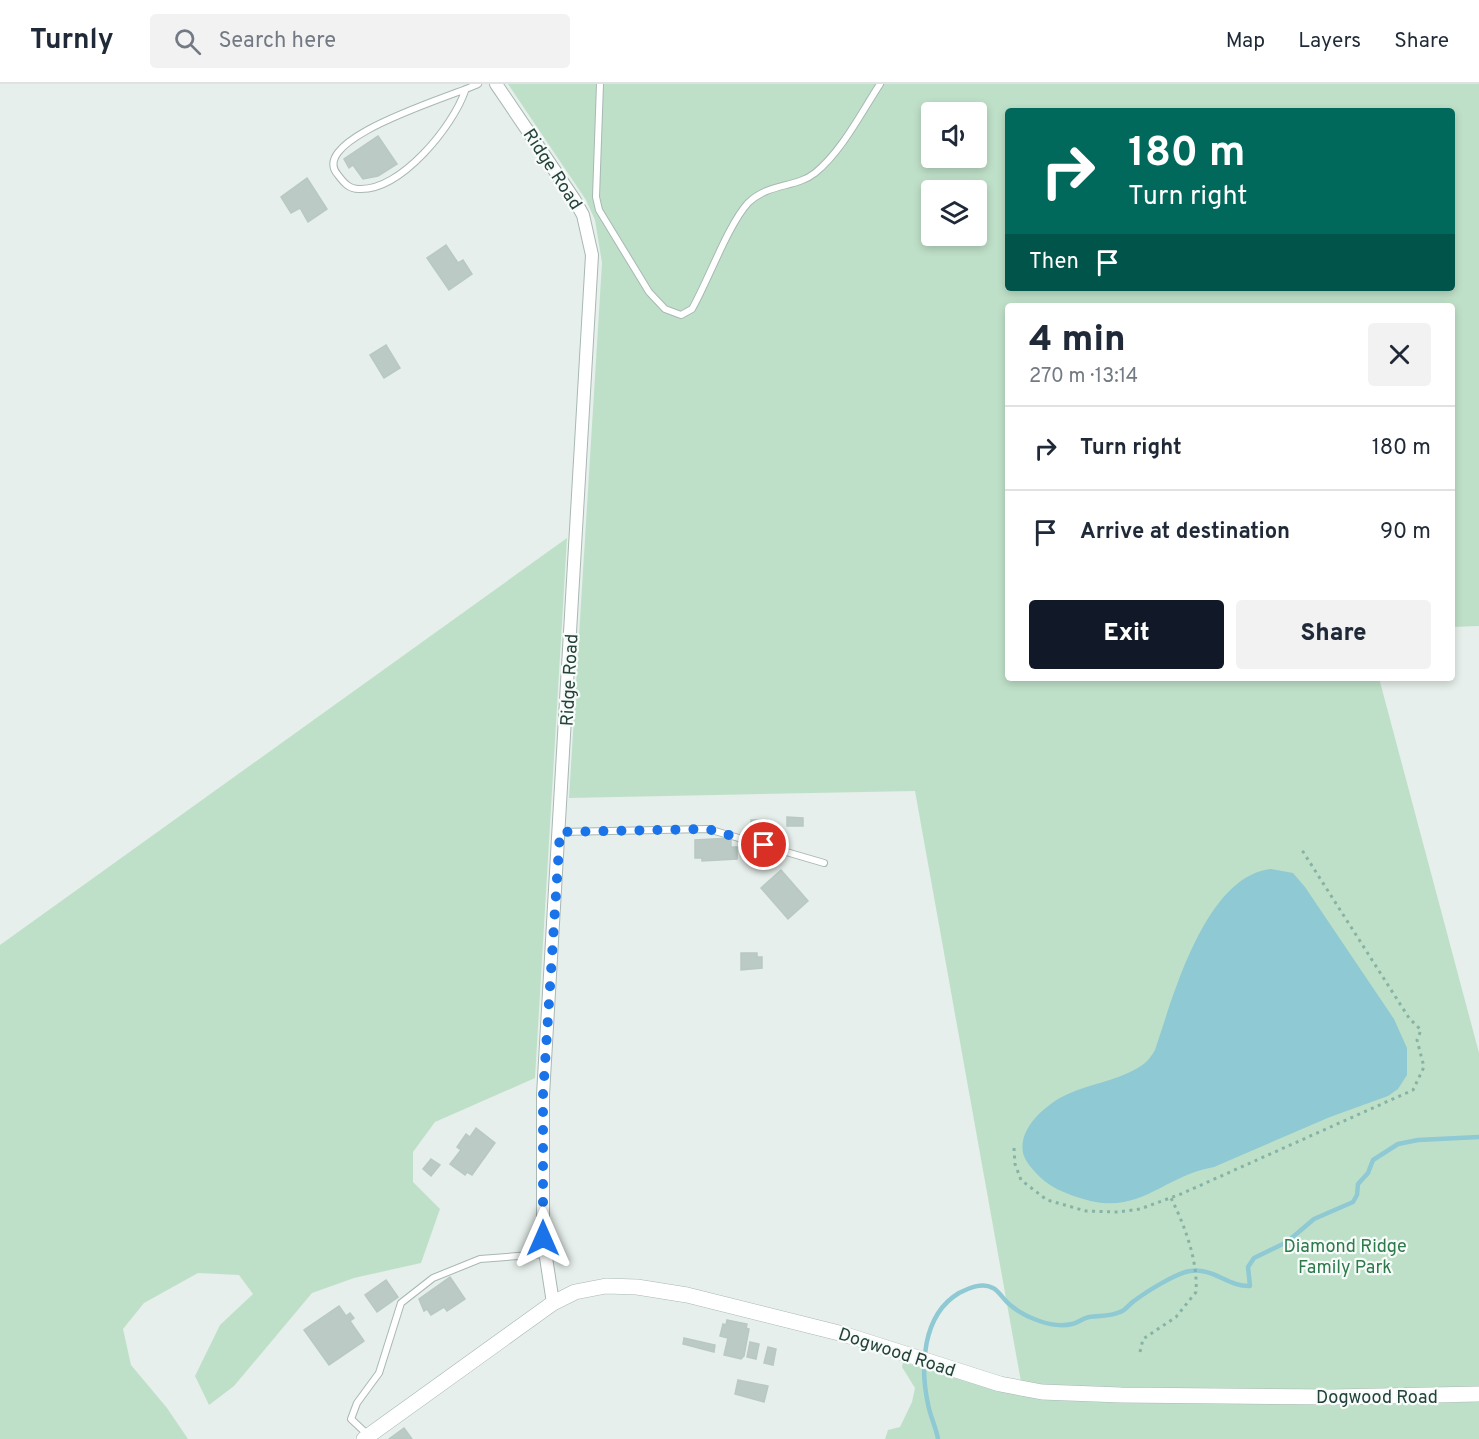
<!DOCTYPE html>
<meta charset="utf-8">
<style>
:root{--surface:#fff;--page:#f2f2f3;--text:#1f2937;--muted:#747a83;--line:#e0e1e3;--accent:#111827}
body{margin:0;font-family:Overpass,sans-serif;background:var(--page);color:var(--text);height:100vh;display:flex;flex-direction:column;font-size:22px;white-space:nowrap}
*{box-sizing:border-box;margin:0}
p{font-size:20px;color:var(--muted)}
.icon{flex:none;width:33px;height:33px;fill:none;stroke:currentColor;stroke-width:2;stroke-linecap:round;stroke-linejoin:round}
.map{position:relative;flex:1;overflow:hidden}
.panel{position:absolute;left:1005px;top:219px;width:450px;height:378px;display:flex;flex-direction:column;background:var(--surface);border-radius:6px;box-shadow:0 3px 9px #0003}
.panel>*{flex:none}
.guide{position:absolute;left:1005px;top:24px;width:450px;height:183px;border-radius:6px;box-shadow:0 3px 9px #0003;background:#00695c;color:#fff;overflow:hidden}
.buttons{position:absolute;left:921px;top:18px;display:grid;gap:12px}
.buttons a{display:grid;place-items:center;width:66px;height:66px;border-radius:6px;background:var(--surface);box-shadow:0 3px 9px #0003;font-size:30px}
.pin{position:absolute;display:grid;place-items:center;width:51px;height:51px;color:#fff;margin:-26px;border:3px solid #fff;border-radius:50%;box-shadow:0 2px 6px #0007}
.me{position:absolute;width:66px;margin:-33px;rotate:0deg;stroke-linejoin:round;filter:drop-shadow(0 0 4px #0008)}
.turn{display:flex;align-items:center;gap:21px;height:126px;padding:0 24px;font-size:27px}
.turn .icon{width:78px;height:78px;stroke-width:2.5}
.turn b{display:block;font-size:42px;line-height:51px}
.then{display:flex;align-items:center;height:57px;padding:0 24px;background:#0003;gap:12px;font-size:22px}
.round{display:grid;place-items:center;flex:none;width:63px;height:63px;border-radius:6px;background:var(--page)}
.overview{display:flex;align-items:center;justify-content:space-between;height:102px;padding:0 24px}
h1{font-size:36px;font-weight:800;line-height:45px}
.primary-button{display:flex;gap:12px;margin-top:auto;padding:12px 24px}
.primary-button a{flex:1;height:69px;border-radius:6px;background:var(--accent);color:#fff;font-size:24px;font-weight:800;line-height:69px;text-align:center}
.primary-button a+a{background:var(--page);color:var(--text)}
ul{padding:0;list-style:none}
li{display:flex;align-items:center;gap:18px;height:84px;padding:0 24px;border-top:2px solid var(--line)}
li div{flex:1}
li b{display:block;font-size:22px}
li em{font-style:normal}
header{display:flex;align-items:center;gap:36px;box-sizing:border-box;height:84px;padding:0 30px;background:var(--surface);border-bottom:2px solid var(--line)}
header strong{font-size:28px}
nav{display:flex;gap:33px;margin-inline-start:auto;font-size:21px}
.search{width:420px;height:54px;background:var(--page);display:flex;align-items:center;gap:15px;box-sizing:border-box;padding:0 21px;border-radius:6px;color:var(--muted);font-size:22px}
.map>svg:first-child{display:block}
</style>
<header>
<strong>Turnly</strong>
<div class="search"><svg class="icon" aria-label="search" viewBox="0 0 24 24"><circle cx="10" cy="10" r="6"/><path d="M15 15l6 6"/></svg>Search here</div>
<nav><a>Map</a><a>Layers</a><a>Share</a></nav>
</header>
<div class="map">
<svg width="1479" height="1355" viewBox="0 0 1479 1355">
<rect width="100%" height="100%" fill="#e6efeb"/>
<g fill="#bfe0c8" fill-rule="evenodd">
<path d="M508,0H1479V542L1452,543V222H1008V594H1379L1479,969V1303L1332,1306L1084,1305L1021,1298L915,707L569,714L602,179L595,136L586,116ZM1008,27H1452V204H1008ZM932,28H976V74H932ZM932,106H976V152H932Z"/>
<path d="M567,454L535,994L435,1038L413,1068V1098L440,1125L421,1179L354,1194L312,1209L234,1302L209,1321L195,1292L220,1241L253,1210L239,1191L198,1189L144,1219L123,1245L131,1281L167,1324L188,1355H0V861Z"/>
<path d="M903,1278L1004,1308L1078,1317L1422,1320L1479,1317V1355H885L888,1346L900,1343L912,1318L915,1304L902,1283Z"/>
</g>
<path fill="#8ec9d4" d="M1271,785L1293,789L1305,803L1394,935L1407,964V991L1398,1005L1388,1012L1330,1033L1214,1083C1159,1093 1139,1135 1077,1113C1064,1109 1051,1103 1041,1094C1035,1088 1027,1080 1024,1072C1015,1046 1047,1019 1068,1010C1090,1000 1115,997 1136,985C1145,980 1150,975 1155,966C1173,913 1205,792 1271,785Z"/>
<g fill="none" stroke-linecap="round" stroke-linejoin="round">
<path stroke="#8ec9d4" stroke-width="4.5" d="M938,1355C936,1343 930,1332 928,1320C920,1283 922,1231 959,1209C969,1204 982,1198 993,1204C999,1207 1003,1215 1009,1220C1024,1233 1052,1245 1072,1240C1078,1239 1083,1234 1089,1233C1100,1231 1109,1233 1120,1228C1126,1226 1129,1220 1134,1217C1146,1208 1176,1189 1190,1187C1213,1183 1228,1203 1250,1202L1248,1183L1254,1174L1287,1158L1314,1135L1353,1118L1357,1111L1358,1100L1368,1089L1373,1076L1398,1060L1418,1056L1479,1053"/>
</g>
<g fill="#bbcac4" stroke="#b8c9c2" stroke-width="1.5">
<path d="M378,52L397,80L378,92L363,95L353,81L349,84L344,75Z"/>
<path d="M307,94L327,125L308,138L300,124L291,129L281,113Z"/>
<path d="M446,161L458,179L463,176L472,190L449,206L427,174Z"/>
<path d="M386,261L400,284L384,294L370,271Z"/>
<path d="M787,733L803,734V742H787Z"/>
<path d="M751,736H767L771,750L751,751Z"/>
<path d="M731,754V763H737V775L702,777V774H695V756Z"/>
<path d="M781,786L808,817L788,835L761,804Z"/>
<path d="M741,869H757V873H762V884L741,886Z"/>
<path d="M476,1044L495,1059L472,1091L467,1088L465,1091L450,1080L461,1066L457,1063L466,1050L470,1053Z"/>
<path d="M431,1075L440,1081L431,1092L423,1085Z"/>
<path d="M450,1193L465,1215L447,1227L444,1223L431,1231L427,1225L424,1227L419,1215Z"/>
<path d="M386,1196L398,1213L377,1228L365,1211Z"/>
<path d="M339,1222L346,1232L350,1229L354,1234L350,1237L364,1257L329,1281L304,1246Z"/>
<path d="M727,1236L747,1240L746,1244L749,1245L744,1272L741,1275L724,1271L728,1254L720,1252L723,1240L726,1241Z"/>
<path d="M684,1254L715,1261L714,1268L683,1260Z"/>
<path d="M750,1258L759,1260L756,1275L747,1273Z"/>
<path d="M768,1263L776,1265L773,1281L764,1279Z"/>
<path d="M738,1296L768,1302L764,1318L735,1310Z"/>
<path d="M404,1344L412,1355H389Z"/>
</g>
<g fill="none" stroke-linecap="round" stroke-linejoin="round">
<defs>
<g id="service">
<path d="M600,0L596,113L599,126L649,208L665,225L681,231L692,225C708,197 728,141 748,119C768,99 796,104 815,89C842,67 861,29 880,0"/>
<path d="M465,7C453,42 401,107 359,105C349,105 344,99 338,91C305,54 460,10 478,0"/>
<path d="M560,748L708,745L824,779"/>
<path d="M367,1350L351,1335L357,1319L379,1289L401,1219L433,1194L480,1175L544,1170"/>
</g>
<path id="minor" d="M496,0L574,115L583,131L592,171L543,1011V1154L553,1219"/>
<path id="tertiary" d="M364,1355L553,1219L575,1208L606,1202L637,1203L687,1211L843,1250L1000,1300L1042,1308L1121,1311L1332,1313L1479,1310"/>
</defs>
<use href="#service" stroke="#a8b8b2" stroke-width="8"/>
<use href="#minor" stroke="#a8b8b2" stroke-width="14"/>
<use href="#tertiary" stroke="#a8b8b2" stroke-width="16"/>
<g stroke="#86b3a5" stroke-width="3" stroke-dasharray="3 4.5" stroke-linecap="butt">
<path d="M1014,1064L1015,1080L1021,1096L1047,1116L1086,1127L1118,1128L1140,1125L1181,1110L1413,1006L1424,983L1417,956L1421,946L1409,934L1300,763"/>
<path d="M1140,1268L1143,1255L1176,1233L1196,1208C1198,1177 1185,1142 1171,1114"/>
</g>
<use href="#service" stroke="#fff" stroke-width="6"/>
<use href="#minor" stroke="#fff" stroke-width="12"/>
<use href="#tertiary" stroke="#fff" stroke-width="15"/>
</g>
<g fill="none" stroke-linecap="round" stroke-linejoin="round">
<path stroke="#1a73e8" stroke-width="10" stroke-dasharray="0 18" d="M543,1154V1011L560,748L708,745L764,761"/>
</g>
<g text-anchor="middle" stroke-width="4.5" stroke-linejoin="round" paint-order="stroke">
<g font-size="18" fill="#24423a" stroke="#f7fbf9">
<text transform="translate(553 85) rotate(57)" y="6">Ridge Road</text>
<text transform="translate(569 596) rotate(-87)" y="6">Ridge Road</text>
<text transform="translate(897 1268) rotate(18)" y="6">Dogwood Road</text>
<text x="1377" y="1319">Dogwood Road</text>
</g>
<g font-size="18" fill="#2d7a4b" stroke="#f7fbf9">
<text x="1345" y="1168">Diamond Ridge<tspan x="1345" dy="21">Family Park</tspan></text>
</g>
</g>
</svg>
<div class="buttons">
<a><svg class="icon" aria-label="sound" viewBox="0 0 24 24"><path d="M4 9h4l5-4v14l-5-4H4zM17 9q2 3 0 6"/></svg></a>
<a><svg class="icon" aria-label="layers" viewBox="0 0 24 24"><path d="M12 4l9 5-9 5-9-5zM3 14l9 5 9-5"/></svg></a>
</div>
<div class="pin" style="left:764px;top:761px;background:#d93025"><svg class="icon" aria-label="arrive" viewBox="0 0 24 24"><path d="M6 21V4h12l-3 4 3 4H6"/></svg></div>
<svg class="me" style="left:543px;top:1154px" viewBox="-20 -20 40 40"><path d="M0-17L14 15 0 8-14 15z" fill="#1a73e8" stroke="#fff" stroke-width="4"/></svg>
<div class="guide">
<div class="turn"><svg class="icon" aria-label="right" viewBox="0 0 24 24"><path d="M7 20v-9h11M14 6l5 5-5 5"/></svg><div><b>180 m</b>Turn right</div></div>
<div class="then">Then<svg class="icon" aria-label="arrive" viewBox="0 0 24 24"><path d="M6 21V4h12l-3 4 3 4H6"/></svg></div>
</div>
<section class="panel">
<div class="overview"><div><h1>4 min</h1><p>270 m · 13:14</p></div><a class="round"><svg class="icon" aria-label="close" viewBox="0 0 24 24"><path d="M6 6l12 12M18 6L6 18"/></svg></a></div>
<ul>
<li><svg class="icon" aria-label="right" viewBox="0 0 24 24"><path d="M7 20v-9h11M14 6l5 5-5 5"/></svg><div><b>Turn right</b></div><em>180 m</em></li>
<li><svg class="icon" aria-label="arrive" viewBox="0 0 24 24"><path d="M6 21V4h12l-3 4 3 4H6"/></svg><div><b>Arrive at destination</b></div><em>90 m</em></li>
</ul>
<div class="primary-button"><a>Exit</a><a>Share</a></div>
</section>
</div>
